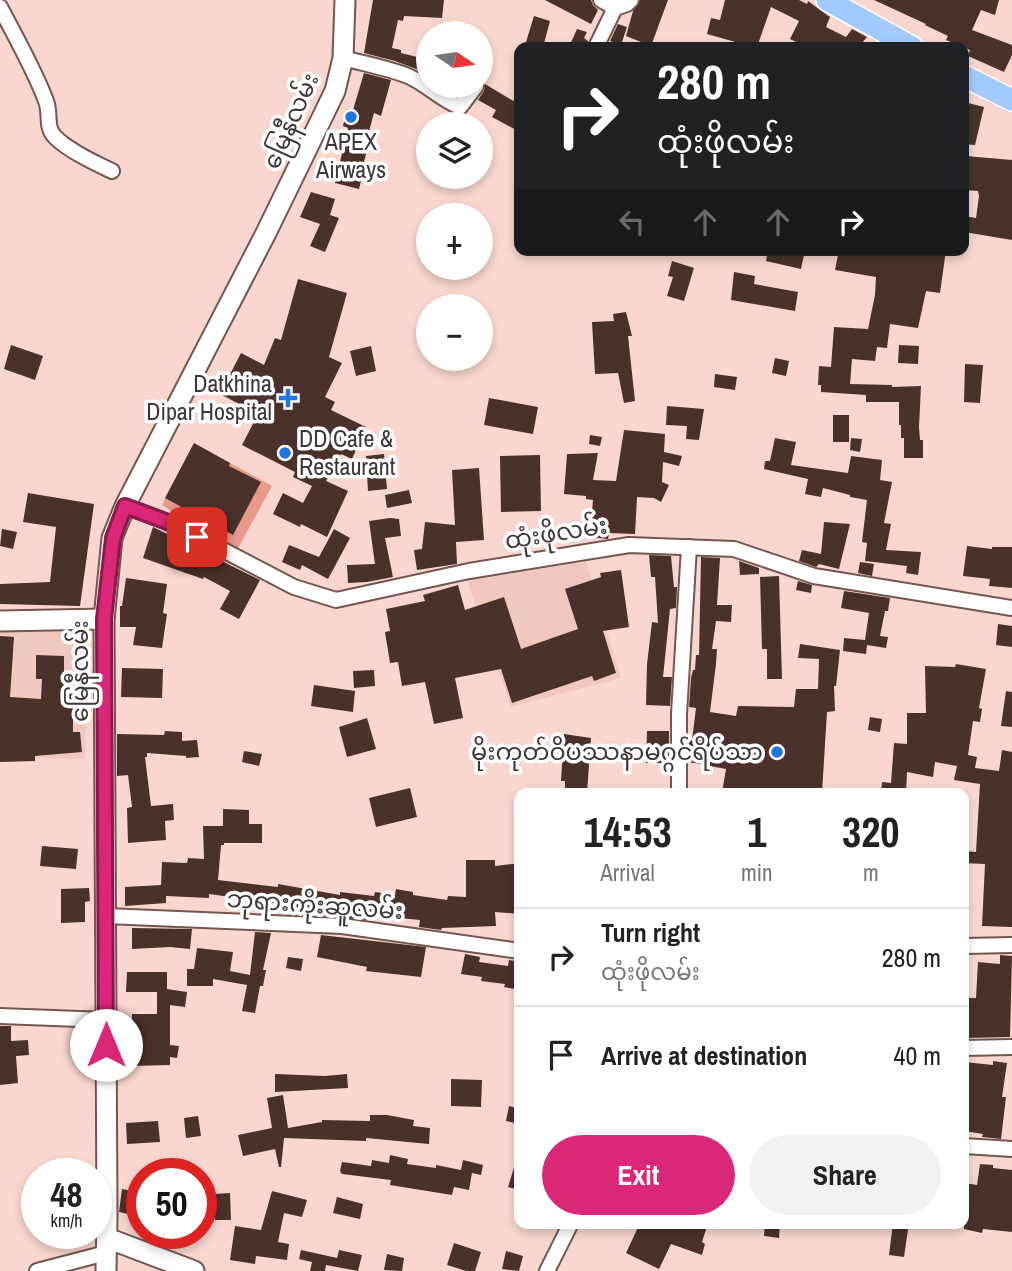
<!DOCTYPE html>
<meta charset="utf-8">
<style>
:root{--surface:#fff;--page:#f2f2f2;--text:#222;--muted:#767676;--line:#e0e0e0;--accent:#db2777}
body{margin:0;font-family:"Archivo Narrow","Noto Sans Myanmar",sans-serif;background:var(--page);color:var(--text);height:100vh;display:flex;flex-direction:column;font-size:26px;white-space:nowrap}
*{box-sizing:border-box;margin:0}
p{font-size:23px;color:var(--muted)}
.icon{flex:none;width:38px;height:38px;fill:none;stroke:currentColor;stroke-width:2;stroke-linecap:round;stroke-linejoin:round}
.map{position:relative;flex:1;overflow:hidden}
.panel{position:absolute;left:514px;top:788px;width:455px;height:441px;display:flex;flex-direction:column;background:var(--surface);border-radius:14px;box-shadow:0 4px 10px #0003}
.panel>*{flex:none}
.banner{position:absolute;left:514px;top:42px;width:455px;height:214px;border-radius:14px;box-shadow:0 4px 10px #0003;background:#202124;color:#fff;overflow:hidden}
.needle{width:46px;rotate:103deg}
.tools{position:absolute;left:416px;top:21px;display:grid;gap:14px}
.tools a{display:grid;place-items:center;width:77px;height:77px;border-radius:50%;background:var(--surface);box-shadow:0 4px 10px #0003;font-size:35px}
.speed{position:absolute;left:21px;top:1158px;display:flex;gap:14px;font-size:35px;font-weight:700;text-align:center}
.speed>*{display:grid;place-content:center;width:91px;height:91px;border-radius:50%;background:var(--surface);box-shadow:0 4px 10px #0003;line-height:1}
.speed small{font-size:18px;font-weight:400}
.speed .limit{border:10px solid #d22;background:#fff;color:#111}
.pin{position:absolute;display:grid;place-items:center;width:60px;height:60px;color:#fff;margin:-30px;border-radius:14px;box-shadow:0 4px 10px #0006}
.me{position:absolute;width:77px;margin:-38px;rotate:0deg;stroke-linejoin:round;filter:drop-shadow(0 0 5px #0008)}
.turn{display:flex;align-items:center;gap:24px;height:147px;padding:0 28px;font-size:32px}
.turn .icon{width:91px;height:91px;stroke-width:2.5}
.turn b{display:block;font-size:49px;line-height:60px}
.lanes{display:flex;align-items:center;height:66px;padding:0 28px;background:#0003;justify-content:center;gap:35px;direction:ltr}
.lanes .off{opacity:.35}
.eta{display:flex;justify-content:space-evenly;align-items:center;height:119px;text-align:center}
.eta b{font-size:42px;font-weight:800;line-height:49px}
.action{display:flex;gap:14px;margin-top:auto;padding:14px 28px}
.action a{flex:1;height:80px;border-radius:42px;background:var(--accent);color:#fff;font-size:28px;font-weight:800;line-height:80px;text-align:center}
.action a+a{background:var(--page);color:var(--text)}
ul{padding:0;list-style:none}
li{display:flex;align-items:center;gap:21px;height:98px;padding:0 28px;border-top:2px solid var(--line)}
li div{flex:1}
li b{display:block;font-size:26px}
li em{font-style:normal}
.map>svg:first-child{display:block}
</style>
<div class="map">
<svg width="1012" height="1271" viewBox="0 0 1012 1271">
<rect width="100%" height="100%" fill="#f9d7d0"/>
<g fill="#f1c8bf">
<path d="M586,562L621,678L511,707L467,580Z"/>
<path d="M88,628L85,759L0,757V629Z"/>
</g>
<path fill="#e89989" d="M194,443L272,486L236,552L162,505Z"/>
<g fill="#4b312c">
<path d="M373,0H444L442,18L404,16L403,21L398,20L392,48L401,50V53L429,60L427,73L395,61L364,53Z"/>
<path d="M545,0H591L593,5L598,10L591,24Z"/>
<path d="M640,0H668L651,46L626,36L633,11Z"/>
<path d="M725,0H799L807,4L808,1L830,17L826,27L846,37L852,29L867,37L861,44L867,47H798L800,44L790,39L799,21L771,7L757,47H738L739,43L707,34L711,18L720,20Z"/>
<path d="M874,0H999L995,15L981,10L972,30L1012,45V55L1004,72L968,56L970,50L946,40L948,36L925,25L926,24Z"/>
<path d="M534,16L550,21L543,47L526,42Z"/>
<path d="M618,24L627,27L621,45L610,41Z"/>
<path d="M577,29L587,32L584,38L588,41L586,47H569Z"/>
<path d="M364,73L391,80L381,116L374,113L366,142L369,143L361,173H363L359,189L335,183L348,128L343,126L347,109L353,110Z"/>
<path d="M485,84L520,105V132L492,117L496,110L478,100L484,91Z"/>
<path d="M964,102L984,107L975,145L964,144Z"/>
<path d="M966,156L1012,160V240L964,232V216L976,218L979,196L978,191L964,190Z"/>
<path d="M311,192L335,199L330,215L339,218L325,252L310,246L320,224L300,217Z"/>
<path d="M768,250H805L801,269L766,261Z"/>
<path d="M839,250L879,255L880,250H946L940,293L926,291L918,328L890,324L887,348L877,347L875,361L852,359L850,384L892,385V387L921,386L919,427L920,440H923V458H904V438H901V425H899V402H866V395L821,392V385H818L819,366L831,367L834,327L868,329L875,295L876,277L835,270Z"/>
<path d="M672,261L694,268L684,301L667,296L673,277L668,276Z"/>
<path d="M734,272L755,276L754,284L798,292L795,311L731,300Z"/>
<path d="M298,279L347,293L329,357L342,363L325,397L335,402L331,410L366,427L352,459L341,454L326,481L348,491L327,537L301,524L300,527L273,514L283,493L303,503L312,486L293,477L295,472L242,445L258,414L220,394L241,353L264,365L275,338L281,340Z"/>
<path d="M626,312L632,336H628L635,401L624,403L618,373L595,374L592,322L614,321L613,314Z"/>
<path d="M11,345L43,356L35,380L4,369Z"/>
<path d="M899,345L919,346L918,364L898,363Z"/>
<path d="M371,346L376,371L356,376L350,351Z"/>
<path d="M775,358L789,361L786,376L772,373Z"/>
<path d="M965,364L983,365L980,403L964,402Z"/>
<path d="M715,374L737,377L735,390L714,387Z"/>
<path d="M489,398L538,407L533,434L484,425Z"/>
<path d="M667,406L704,409L699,440L686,439L687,426L666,425Z"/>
<rect x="833" y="415" width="16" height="27"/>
<path d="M624,430L665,434L664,452L682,456L679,466L663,462L662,482L669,485L661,502L654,498L637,497L635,534L609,533L608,539L590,537L593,500L586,499V496L564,494L567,454L598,453L593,480L616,481Z"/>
<path d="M590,435L602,437L600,446L589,444Z"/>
<path d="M775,438L796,442L791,465L848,473L851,456L882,460L880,480L892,482L884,523L891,524L886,550L921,552L918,575L906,573L907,566L865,561L867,543L862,542L867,500L850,497V495L823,488L821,497L805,494L808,479L764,469L765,461H770Z"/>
<path d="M851,438L862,439L860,452L850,450Z"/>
<path d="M194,443L230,463L229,466L261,482L233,535L165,498Z"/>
<path d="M384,454L387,489L368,491L366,456Z"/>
<path d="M540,455L541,511L501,512L500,456Z"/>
<path d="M479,468L484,540L456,542L457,564L417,570L414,550L422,549L425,522L455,525L452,470Z"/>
<path d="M409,490L412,503L387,508L385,495Z"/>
<path d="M28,493L94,504L80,606L0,604V584L50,582L56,527L23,522Z"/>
<path d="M390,518L399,519L401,536L385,538L393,577L367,582L348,583L347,565L375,564L369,521Z"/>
<path d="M824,522L850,524L839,569L819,564L816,567L799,561L802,550L821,554Z"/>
<path d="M153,527L260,580L239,619L220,609L230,591L204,577L203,579L143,558Z"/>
<path d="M2,529L17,532L13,549L0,546Z"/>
<path d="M334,529L350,538L328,579L302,565L300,570L282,562L289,545L319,557Z"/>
<path d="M967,546L992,549V547H1012V588L989,586L990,579L963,576Z"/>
<path d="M649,555L671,556L674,587H677L676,608L670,609L663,677H672L670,706L646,705L647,664L652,622L658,623L655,577H651Z"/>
<path d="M701,557L720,558L717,605H732L731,622L716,621L712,649H717L716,664L710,712L736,716L738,706L794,707L796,689H818L819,659L798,658L800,644L840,650L836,686H834L835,711L827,712L822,793H722L726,769L689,762V739L692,740L696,708L689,707L691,678L693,670H695L696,655H699Z"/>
<path d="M739,561L759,568V574L740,575Z"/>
<path d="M860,562L874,564L872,576L858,573Z"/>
<path d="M621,570L629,627L603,631L616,673L594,681L592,676L512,703L501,669L455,678L463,718L434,724L425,682L402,686L398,662L390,663L385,632L390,631L386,609L425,601L423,595L458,585L465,610L504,597L521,649L578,629L565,589L601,577L600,573Z"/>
<path d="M779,576L782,679H767V649H762L760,577Z"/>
<path d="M126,578L167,584L163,613L167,614L162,648L133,645L136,627H120V606H122Z"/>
<path d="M798,581L812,585L811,593L796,590Z"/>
<path d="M844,591L890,598L888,611H885L880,636L888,637L886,648L867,645L866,654L843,651L844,638L865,640L869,613L841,608Z"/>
<path d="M998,624L1012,626V647L996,645Z"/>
<path d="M0,636L14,637L10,697L41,699L42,679H36V655L64,656V694H73V732H80L82,752L35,756V761L0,762Z"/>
<path d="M956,664L986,669L979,708L982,709L980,722L973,721L968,755L977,757L975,768L999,771L1002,750L1012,752V927L982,926L985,864L964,863V851L976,852L980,784L954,780L957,766L935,762L933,777L907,772L906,793H881L882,782L891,783L894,743L907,744V713H926L925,666L955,667Z"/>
<path d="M122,668L163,669L162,698L121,697Z"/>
<path d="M374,670L375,686L354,688L353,671Z"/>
<path d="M314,685L355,691L353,712L311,706Z"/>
<path d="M1006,691L1012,692V727L1001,726Z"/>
<path d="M870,717L882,719L880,732L868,730Z"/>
<path d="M367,718L376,749L347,757L339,727Z"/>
<path d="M165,731L182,732V741L197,740L199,757L186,758V756L147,753V757H145L151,806L173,804L174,820L165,821L166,840L128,843L127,808L132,807L128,775L117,776V734L164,735Z"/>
<path d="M647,731H669V763H646Z"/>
<path d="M564,734L591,738L587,793H565V781H561Z"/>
<path d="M244,751L262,754L259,766L242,762Z"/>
<path d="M410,788L417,817L376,827L369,798Z"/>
<path d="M223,809L249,810V824H262V843H224V845H221L218,880L278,887V884L340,895V892L374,896L375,892L395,895L396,889L413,892V895L447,900L448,896L466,897V860H495V866L520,863V914L495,912L496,926L442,928L441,930L419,927L420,920L369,915L367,920L324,916L302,910L274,908L275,903L209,894V898L166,896V903L125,906V887L161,885L162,862L187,863L188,858L204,859L203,826H223Z"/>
<path d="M42,846L78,849L76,869L40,866Z"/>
<path d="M89,888L90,901L85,902V922L61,923V889Z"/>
<path d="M132,928L192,929L190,949L170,947L132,949Z"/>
<path d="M255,932L271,933L263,970H266L263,986H260L255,1013L242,1011L247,985L213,979V986H187V969H194L197,948L233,952L230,971L250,975Z"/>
<path d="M321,935L426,947L421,977L366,971L367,967L317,957Z"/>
<path d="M465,954L480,957L479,962L508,966L509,960L520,962V990L504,987L505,984L481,981L482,977L461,974Z"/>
<path d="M1000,955L1012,956L1010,1037L965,1038V998H976L978,962L1000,964Z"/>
<path d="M288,957L303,959L301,971L286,968Z"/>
<path d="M127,972H167V989L187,992L185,1007L170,1005V1045L179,1046L177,1058L170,1057V1065L131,1066L132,1014H157V992H126Z"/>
<path d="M0,1026H11V1041L28,1040L29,1055L16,1056L18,1083L0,1085Z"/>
<path d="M993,1061L1007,1063L1002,1097H1006L1001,1139L982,1137L983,1134L964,1131V1062L993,1065Z"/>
<path d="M275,1074L325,1076L347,1074L348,1088L275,1092Z"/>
<path d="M451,1079L482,1080L481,1107L451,1106Z"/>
<path d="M283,1095L288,1128L322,1122V1120L370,1121V1115H387L414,1120L413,1126L430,1128L429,1144L366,1138V1141L284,1138L281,1167H279L275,1149L243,1156L238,1135L272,1128L267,1098Z"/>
<path d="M509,1106L520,1109V1124L506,1121Z"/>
<path d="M198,1116L201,1136L186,1138L184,1118Z"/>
<path d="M158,1121L160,1142L127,1144L126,1123Z"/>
<path d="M390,1155L408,1159L407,1164L436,1168V1165L461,1170L463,1160L483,1165L481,1175L472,1173L469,1190L454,1187L452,1195L390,1185L391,1180L342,1174L340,1171L342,1162L371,1166L372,1160L389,1163Z"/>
<path d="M517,1158H520V1190L508,1187Z"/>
<path d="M980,1164L993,1165V1168L1012,1170V1232L983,1229L982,1233L964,1229V1183L977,1185Z"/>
<path d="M122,1189L142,1193V1217L119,1212Z"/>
<path d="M272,1191L307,1200L302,1217L284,1213L278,1242L289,1244L287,1260L256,1256L255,1264L230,1260L235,1226L261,1230Z"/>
<path d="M230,1193L231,1220H215L214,1194Z"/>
<path d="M337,1197L363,1204L360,1219L333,1213Z"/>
<path d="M640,1223H708L702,1242L705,1244L702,1255L671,1244L659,1269L626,1253Z"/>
<path d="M765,1223H780L779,1238L764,1236Z"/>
<path d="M893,1223H909L904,1257L889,1255Z"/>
<path d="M454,1243L481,1252L475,1271H466L447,1265Z"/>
<path d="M301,1250L337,1258L339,1250L362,1255L358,1271L326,1265L325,1271H310L312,1262L299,1259Z"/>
<path d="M506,1251L523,1256L519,1271L502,1269Z"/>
<path d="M387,1254L404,1258L402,1271L384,1270Z"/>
</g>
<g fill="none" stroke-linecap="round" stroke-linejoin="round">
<defs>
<g id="street">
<path d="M601,0L615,8"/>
<path d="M0,7C16,38 34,69 46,101C51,113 45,127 55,137C69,151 95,163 112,171"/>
<path d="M596,47L615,8L627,4L631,0"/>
<path d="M343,58C365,64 388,68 408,76C427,84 441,100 460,107L476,86"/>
<path d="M125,506L173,524L294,587L336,600L469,571L629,545L734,549L814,576L1012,608"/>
<path d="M679,793V714L689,547"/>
<path d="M106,916L342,926L520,951"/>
<path d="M964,946L1012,945"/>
<path d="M0,1016L106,1020"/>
<path d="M964,1048L1012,1047"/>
<path d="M964,1146L1012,1149"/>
<path d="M37,1271L106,1253"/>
<path d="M547,1271L571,1223"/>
</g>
<g id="secondary">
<path d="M0,621L104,619"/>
<path d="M107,1238L194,1271"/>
<path d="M106,1271L107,1217L104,619L112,538L125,506L266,233L335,91L343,58L345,0"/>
</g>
<g id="primary">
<path d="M827,0L912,47"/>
<path d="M964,76L1012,100"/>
</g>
</defs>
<use href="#street" stroke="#735650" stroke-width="18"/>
<use href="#secondary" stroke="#735650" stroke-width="23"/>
<use href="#primary" stroke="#fff" stroke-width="24"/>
<use href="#street" stroke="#fff" stroke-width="14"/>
<use href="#secondary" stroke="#fff" stroke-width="19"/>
<use href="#primary" stroke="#a3caff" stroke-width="21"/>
</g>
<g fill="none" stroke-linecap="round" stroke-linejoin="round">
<defs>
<path id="route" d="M106,1045L104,619L113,538L125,506L173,524L197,537"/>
</defs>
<use href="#route" stroke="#8e194d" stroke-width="18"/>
<use href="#route" stroke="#db2777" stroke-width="12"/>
</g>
<g fill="#2075df" stroke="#fff" stroke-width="2.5">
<circle cx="351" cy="117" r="7"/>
<path d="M284.5 387.5h7v7h7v7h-7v7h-7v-7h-7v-7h7z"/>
<circle cx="285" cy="453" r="7"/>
<circle cx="777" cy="752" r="7"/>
</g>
<g text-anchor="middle" stroke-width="7" stroke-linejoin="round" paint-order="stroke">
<g font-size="24" fill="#423532" stroke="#fff">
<text transform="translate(291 121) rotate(-66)" y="8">မြေနီလမ်း</text>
<text transform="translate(556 533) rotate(-9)" y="8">ထုံးဖိုလမ်း</text>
<text transform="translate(80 671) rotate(-90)" y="8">မြေနီလမ်း</text>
<text transform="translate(315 905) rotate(4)" y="8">ဘုရားကိုးဆူလမ်း</text>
</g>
<g font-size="24" fill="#423532" stroke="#fff" text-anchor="end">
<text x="351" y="150" text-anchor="middle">APEX<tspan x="351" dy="28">Airways</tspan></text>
<text x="272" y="392">Datkhina<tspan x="272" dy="28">Dipar Hospital</tspan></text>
<text x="299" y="447" text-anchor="start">DD Cafe &amp;<tspan x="299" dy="28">Restaurant</tspan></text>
<text x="763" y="760">မိုးကုတ်ဝိပဿနာမဂ္ဂင်ရိပ်သာ</text>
</g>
</g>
</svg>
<div class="tools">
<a><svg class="needle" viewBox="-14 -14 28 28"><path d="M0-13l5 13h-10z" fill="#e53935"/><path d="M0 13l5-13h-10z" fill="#767676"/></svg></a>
<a><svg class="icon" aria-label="layers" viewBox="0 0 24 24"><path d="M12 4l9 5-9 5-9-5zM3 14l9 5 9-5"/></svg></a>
<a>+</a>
<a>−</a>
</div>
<div class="speed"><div>48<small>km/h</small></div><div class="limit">50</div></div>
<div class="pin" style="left:197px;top:537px;background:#d93025"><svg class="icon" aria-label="arrive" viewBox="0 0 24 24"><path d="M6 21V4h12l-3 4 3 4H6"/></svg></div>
<svg class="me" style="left:106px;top:1045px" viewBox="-20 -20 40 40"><circle r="19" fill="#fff"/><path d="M0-13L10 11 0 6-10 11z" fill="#db2777"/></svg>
<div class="banner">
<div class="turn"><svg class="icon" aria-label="right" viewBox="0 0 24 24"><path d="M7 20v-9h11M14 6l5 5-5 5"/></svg><div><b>280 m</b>ထုံးဖိုလမ်း</div></div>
<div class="lanes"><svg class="icon off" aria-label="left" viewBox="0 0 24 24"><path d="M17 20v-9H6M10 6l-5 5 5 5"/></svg><svg class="icon off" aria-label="ahead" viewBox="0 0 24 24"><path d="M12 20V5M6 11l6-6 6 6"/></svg><svg class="icon off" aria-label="ahead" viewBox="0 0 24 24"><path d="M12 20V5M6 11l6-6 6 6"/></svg><svg class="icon" aria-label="right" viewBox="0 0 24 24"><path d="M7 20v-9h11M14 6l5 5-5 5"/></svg></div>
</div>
<section class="panel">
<div class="eta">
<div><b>14:53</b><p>Arrival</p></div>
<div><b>1</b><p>min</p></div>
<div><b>320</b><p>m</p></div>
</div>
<ul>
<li><svg class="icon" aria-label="right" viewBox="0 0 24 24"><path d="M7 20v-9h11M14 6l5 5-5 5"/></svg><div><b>Turn right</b><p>ထုံးဖိုလမ်း</p></div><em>280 m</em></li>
<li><svg class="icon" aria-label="arrive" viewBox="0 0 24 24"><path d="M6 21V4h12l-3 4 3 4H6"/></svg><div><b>Arrive at destination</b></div><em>40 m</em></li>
</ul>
<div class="action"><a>Exit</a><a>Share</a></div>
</section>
</div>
